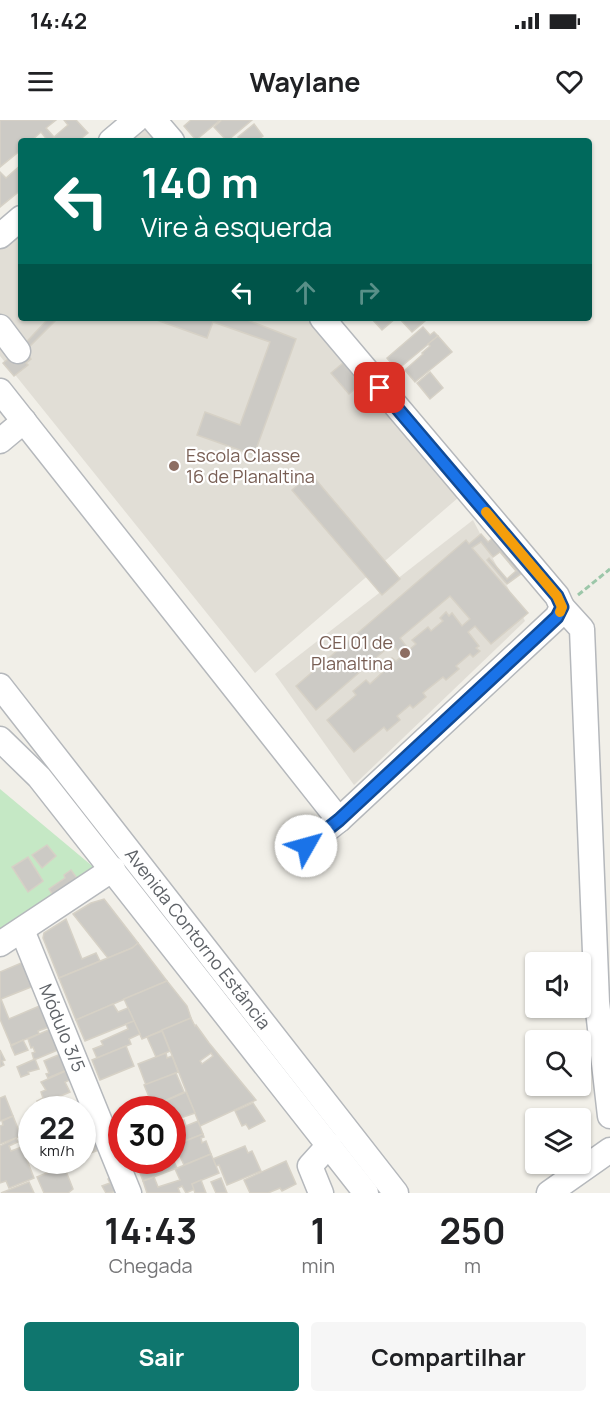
<!DOCTYPE html>
<html lang="pt">
<meta charset="utf-8">
<style>
:root{--surface:#fff;--page:#f6f6f6;--text:#202124;--muted:#757577;--accent:#0f766e}
body{margin:0;font-family:Manrope,sans-serif;background:var(--page);color:var(--text);height:100vh;display:flex;flex-direction:column;font-size:22px;white-space:nowrap}
*{box-sizing:border-box;margin:0}
p{font-size:20px;color:var(--muted)}
.icon{flex:none;width:33px;height:33px;fill:none;stroke:currentColor;stroke-width:2;stroke-linecap:round;stroke-linejoin:round}
.map{position:relative;height:1073px;overflow:hidden}
.drawer{display:flex;flex-direction:column;background:var(--surface);flex:1}
.drawer>*{flex:none}
.hud{position:absolute;left:18px;top:18px;width:574px;height:183px;border-radius:6px;box-shadow:0 2px 4px #0004;background:#00695c;color:#fff;overflow:hidden}
.fabs{position:absolute;left:525px;top:832px;display:grid;gap:12px}
.fabs a{display:grid;place-items:center;width:66px;height:66px;border-radius:6px;background:var(--surface);box-shadow:0 2px 4px #0004;font-size:30px}
.speed{position:absolute;left:18px;top:976px;display:flex;gap:12px;font-size:30px;font-weight:700;text-align:center}
.speed>*{display:grid;place-content:center;width:78px;height:78px;border-radius:50%;background:var(--surface);box-shadow:0 2px 4px #0004;line-height:1}
.speed small{font-size:15px;font-weight:400}
.speed .limit{border:9px solid #d22;background:#fff;color:#111}
.pin{position:absolute;display:grid;place-items:center;width:51px;height:51px;color:#fff;margin:-26px;border-radius:12px;box-shadow:0 3px 9px #0006}
.me{position:absolute;width:66px;margin:-33px;rotate:52deg;stroke-linejoin:round;filter:drop-shadow(0 0 4px #0008)}
.turn{display:flex;align-items:center;gap:21px;height:126px;padding:0 24px;font-size:27px}
.turn .icon{width:78px;height:78px;stroke-width:2.5}
.turn b{display:block;font-size:42px;line-height:51px}
.lanes{display:flex;align-items:center;height:57px;padding:0 24px;background:#0003;justify-content:center;gap:30px;direction:ltr}
.lanes .off{opacity:.35}
.eta{display:flex;justify-content:space-evenly;align-items:center;height:102px;text-align:center}
.eta b{font-size:36px;font-weight:700;line-height:42px}
.action{display:flex;gap:12px;margin-top:auto;padding:12px 24px}
.action a{flex:1;height:69px;border-radius:6px;background:var(--accent);color:#fff;font-size:24px;font-weight:700;line-height:69px;text-align:center}
.action a+a{background:var(--page);color:var(--text)}
.status{display:flex;justify-content:space-between;align-items:center;height:42px;padding:0 30px;background:var(--surface);direction:ltr}
.status svg{height:16px;fill:currentColor}
header{display:flex;justify-content:space-between;align-items:center;height:78px;padding:0 24px;background:var(--surface);font-size:27px;font-weight:700}
.map>svg:first-child{display:block}
</style>
<div class="status"><b>14:42</b><svg viewBox="0 0 49 12"><path d="M0 12V9h3v3zM5 12V6h3v6zM10 12V3h3v9zM15 12V0h3v12zM26 1h20v11H26zM47 4h2v5h-2z"/></svg></div>
<header><svg class="icon" aria-label="menu" viewBox="0 0 24 24"><path d="M4 6h16M4 12h16M4 18h16"/></svg>Waylane<svg class="icon" aria-label="heart" viewBox="0 0 24 24"><path d="M12 20l-8-8c-3-5 5-10 8-4 3-6 11-1 8 4z"/></svg></header>
<div class="map">
<svg width="610" height="1073" viewBox="0 0 610 1073">
<rect width="100%" height="100%" fill="#f1efe8"/>
<g fill="#e1ded6">
<path d="M137,0L155,21H100Z"/>
<path d="M21,88V198H307L459,377L255,553L0,236V105Z"/>
<path d="M473,400L525,501L354,665L275,554Z"/>
</g>
<path fill="#c5e8c5" d="M0,669L97,750L0,814Z"/>
<g fill="#cccac5" stroke="#d6d1c6" stroke-width="1.5" fill-rule="evenodd">
<path d="M0,0H56L46,8L54,17L68,5L64,0H76L88,13L78,21H48L41,12L31,21H21V30L0,47Z"/>
<path d="M191,0H220L196,20L184,6Z"/>
<path d="M222,0H252L227,21L214,7Z"/>
<path d="M254,4L263,16L256,21H242L238,17Z"/>
<path d="M21,45V70L0,87V52L6,58Z"/>
<path d="M49,198H58L25,231L31,239L26,243L28,245L14,256L3,243L17,232Z"/>
<path d="M151,198H242L296,219L254,335L197,315L205,292L240,305L270,222L213,202L207,218Z"/>
<path d="M371,198H396L382,210Z"/>
<path d="M399,198H422L425,201L412,212Z"/>
<path d="M423,207L430,215L434,212L438,216L397,250L387,238Z"/>
<path d="M438,216L452,232L415,262L405,250L423,234L422,233L430,226L428,224Z"/>
<path d="M343,243L361,264L349,274L331,253Z"/>
<path d="M430,252L443,268L430,279L417,263Z"/>
<path d="M311,354L400,459L382,475L292,370Z"/>
<path d="M481,414L488,422L495,416L522,453L507,464L487,440L489,438L507,459L516,451L500,432L493,437L481,422L472,428L528,493L491,524L475,506L468,512L479,526L476,528L480,531L473,537L470,534L456,546L459,549L446,560L443,557L423,573L426,577L413,588L410,585L397,596L400,600L387,611L384,607L354,632L327,600L356,575L353,571L366,560L370,564L383,552L379,549L392,538L396,541L402,536L392,524L316,590L296,566L466,420L469,424ZM450,476L470,499L462,506L452,493L449,496L446,492L440,498L443,501L431,511L428,507L412,520L416,524L409,530L400,518Z"/>
<path d="M47,725L56,736L42,748L32,735Z"/>
<path d="M28,737L43,761L28,772L12,747Z"/>
<path d="M71,750L81,764L56,781L49,769L65,758L64,755Z"/>
<path d="M104,779L138,823L132,828L108,838L73,794L91,783Z"/>
<path d="M66,799L82,839L96,833L100,841L59,858L43,818L44,813Z"/>
<path d="M138,823L167,861L76,900L59,858L132,828Z"/>
<path d="M26,841L36,865L1,879L9,899L44,884L52,906L38,911L39,914L11,925L0,899V852Z"/>
<path d="M167,861L187,886L191,898L142,919L124,879Z"/>
<path d="M113,884L118,892L128,888L134,901L85,921L76,900Z"/>
<path d="M191,898L195,906L196,905L209,923L256,980L200,1006L162,910ZM211,933L213,936L202,944L200,941Z"/>
<path d="M134,901L140,914L129,919L131,924L97,938L93,929L103,925L101,921L128,909L126,904Z"/>
<path d="M53,908L60,929L34,940L32,933L35,932L33,927L31,928L28,919Z"/>
<path d="M162,911L170,931L156,937L147,917Z"/>
<path d="M23,920L28,930L15,935L11,926Z"/>
<path d="M126,926L134,946L100,960L92,940Z"/>
<path d="M0,930L5,940L2,941L4,945L0,947Z"/>
<path d="M63,933L69,949L48,958L46,954L49,953L44,941Z"/>
<path d="M166,933L167,938L172,936L178,952L146,965L138,944Z"/>
<path d="M35,939L39,949L28,952L29,954L21,957L17,947Z"/>
<path d="M70,949L74,958L65,962L70,972L39,985L37,981L43,978L41,972L46,970L41,962Z"/>
<path d="M176,953L184,972L162,982L161,980L152,984L144,965Z"/>
<path d="M186,972L195,993L172,1001V990H152L151,987Z"/>
<path d="M5,976L13,996L0,1001V978Z"/>
<path d="M65,979L69,990H42L41,988Z"/>
<path d="M253,983L265,1001L249,1009L246,1004L242,1006L235,991Z"/>
<path d="M13,996L21,1016L0,1024V1006L3,1005L2,1001Z"/>
<path d="M184,1000L186,1006L198,1001L203,1014L172,1026V1005Z"/>
<path d="M89,1003L99,1030L82,1036V1005Z"/>
<path d="M32,1011V1023L25,1026L21,1016Z"/>
<path d="M203,1014L204,1017L201,1018L202,1023L206,1021L211,1034L184,1045L175,1025Z"/>
<path d="M16,1018L18,1022L9,1026L11,1031L22,1027L34,1058L9,1068L6,1061L0,1063V1026Z"/>
<path d="M245,1026L248,1033L252,1031L261,1051L227,1065L219,1045L216,1046L213,1039Z"/>
<path d="M211,1034L219,1053L192,1064L195,1069L186,1073L182,1066L178,1068L180,1073H147L143,1061L154,1057L158,1067L180,1060L175,1049Z"/>
<path d="M172,1037L177,1048L143,1061L136,1042L172,1041Z"/>
<path d="M63,1041H78L65,1046Z"/>
<path d="M286,1041L296,1064L282,1071L280,1068L268,1073H250L244,1060Z"/>
<path d="M64,1046L73,1069L68,1073H44L37,1057Z"/>
<path d="M114,1056L121,1071L106,1073L102,1066L110,1063L108,1059Z"/>
<path d="M221,1058L227,1073H216L211,1062Z"/>
<path d="M201,1060L206,1073H195L192,1064Z"/>
<path d="M29,1062L34,1073H1Z"/>
</g>
<g fill="none" stroke-linecap="round" stroke-linejoin="round">
<defs>
<g id="minor">
<path d="M154,0L172,21"/>
<path d="M111,21L136,0"/>
<path d="M0,116L21,98"/>
<path d="M0,207L18,231"/>
<path d="M0,271L339,700"/>
<path d="M0,321L24,301"/>
<path d="M562,487L582,509L597,882L610,996"/>
<path id="s1" d="M0,566L396,1073"/>
<path d="M0,619L39,657L366,1073"/>
<path d="M306,726L339,700L557,497L562,487L557,476L322,198"/>
<path id="s2" d="M22,810L129,1073"/>
<path d="M0,824L113,749"/>
<path d="M321,1073L310,1046L329,1025"/>
<path d="M549,1073L610,1030"/>
</g>
</defs>
<use href="#minor" stroke="#b5b8bc" stroke-width="27"/>
<path stroke="#9cc7a9" stroke-width="3" stroke-dasharray="6 3" stroke-linecap="butt" d="M578,475L610,449"/>
<use href="#minor" stroke="#fff" stroke-width="24"/>
</g>
<g fill="none" stroke-linecap="round" stroke-linejoin="round">
<defs>
<path id="route" d="M306,726L339,700L540,513L557,497L562,487L557,476L380,268"/>
</defs>
<use href="#route" stroke="#114b97" stroke-width="15"/>
<use href="#route" stroke="#1a73e8" stroke-width="10"/>
<path stroke="#f59e0b" stroke-width="10" d="M486,392L557,476L562,487L560,492"/>
</g>
<g fill="#8d6e63" stroke="#fff" stroke-width="2">
<circle cx="174" cy="346" r="6"/>
<circle cx="405" cy="533" r="6"/>
</g>
<g text-anchor="middle" stroke-width="4.5" stroke-linejoin="round" paint-order="stroke">
<g font-size="18" fill="#785e54" stroke="#fff" text-anchor="start">
<text x="186" y="342">Escola Classe<tspan x="186" dy="21">16 de Planaltina</tspan></text>
<text x="393" y="529" text-anchor="end">CEI 01 de<tspan x="393" dy="21">Planaltina</tspan></text>
</g>
<g font-size="18" fill="#5f6368" stroke="#fff">
<text dy="6" stroke="none"><textPath href="#s1" startOffset="321">Avenida Contorno Estância</textPath></text>
<text dy="6" stroke="none"><textPath href="#s2" startOffset="106">Módulo 3/5</textPath></text>
</g>
</g>
</svg>
<div class="fabs">
<a><svg class="icon" aria-label="sound" viewBox="0 0 24 24"><path d="M4 9h4l5-4v14l-5-4H4zM17 9q2 3 0 6"/></svg></a>
<a><svg class="icon" aria-label="search" viewBox="0 0 24 24"><circle cx="10" cy="10" r="6"/><path d="M15 15l6 6"/></svg></a>
<a><svg class="icon" aria-label="layers" viewBox="0 0 24 24"><path d="M12 4l9 5-9 5-9-5zM3 14l9 5 9-5"/></svg></a>
</div>
<div class="speed"><div>22<small>km/h</small></div><div class="limit">30</div></div>
<div class="pin" style="left:380px;top:268px;background:#d93025"><svg class="icon" aria-label="arrive" viewBox="0 0 24 24"><path d="M6 21V4h12l-3 4 3 4H6"/></svg></div>
<svg class="me" style="left:306px;top:726px" viewBox="-20 -20 40 40"><circle r="19" fill="#fff"/><path d="M0-13L10 11 0 6-10 11z" fill="#1a73e8"/></svg>
<div class="hud">
<div class="turn"><svg class="icon" aria-label="left" viewBox="0 0 24 24"><path d="M17 20v-9H6M10 6l-5 5 5 5"/></svg><div><b>140 m</b>Vire à esquerda</div></div>
<div class="lanes"><svg class="icon" aria-label="left" viewBox="0 0 24 24"><path d="M17 20v-9H6M10 6l-5 5 5 5"/></svg><svg class="icon off" aria-label="ahead" viewBox="0 0 24 24"><path d="M12 20V5M6 11l6-6 6 6"/></svg><svg class="icon off" aria-label="right" viewBox="0 0 24 24"><path d="M7 20v-9h11M14 6l5 5-5 5"/></svg></div>
</div>
</div>
<section class="drawer">
<div class="eta">
<div><b>14:43</b><p>Chegada</p></div>
<div><b>1</b><p>min</p></div>
<div><b>250</b><p>m</p></div>
</div>
<div class="action"><a>Sair</a><a>Compartilhar</a></div>
</section>
